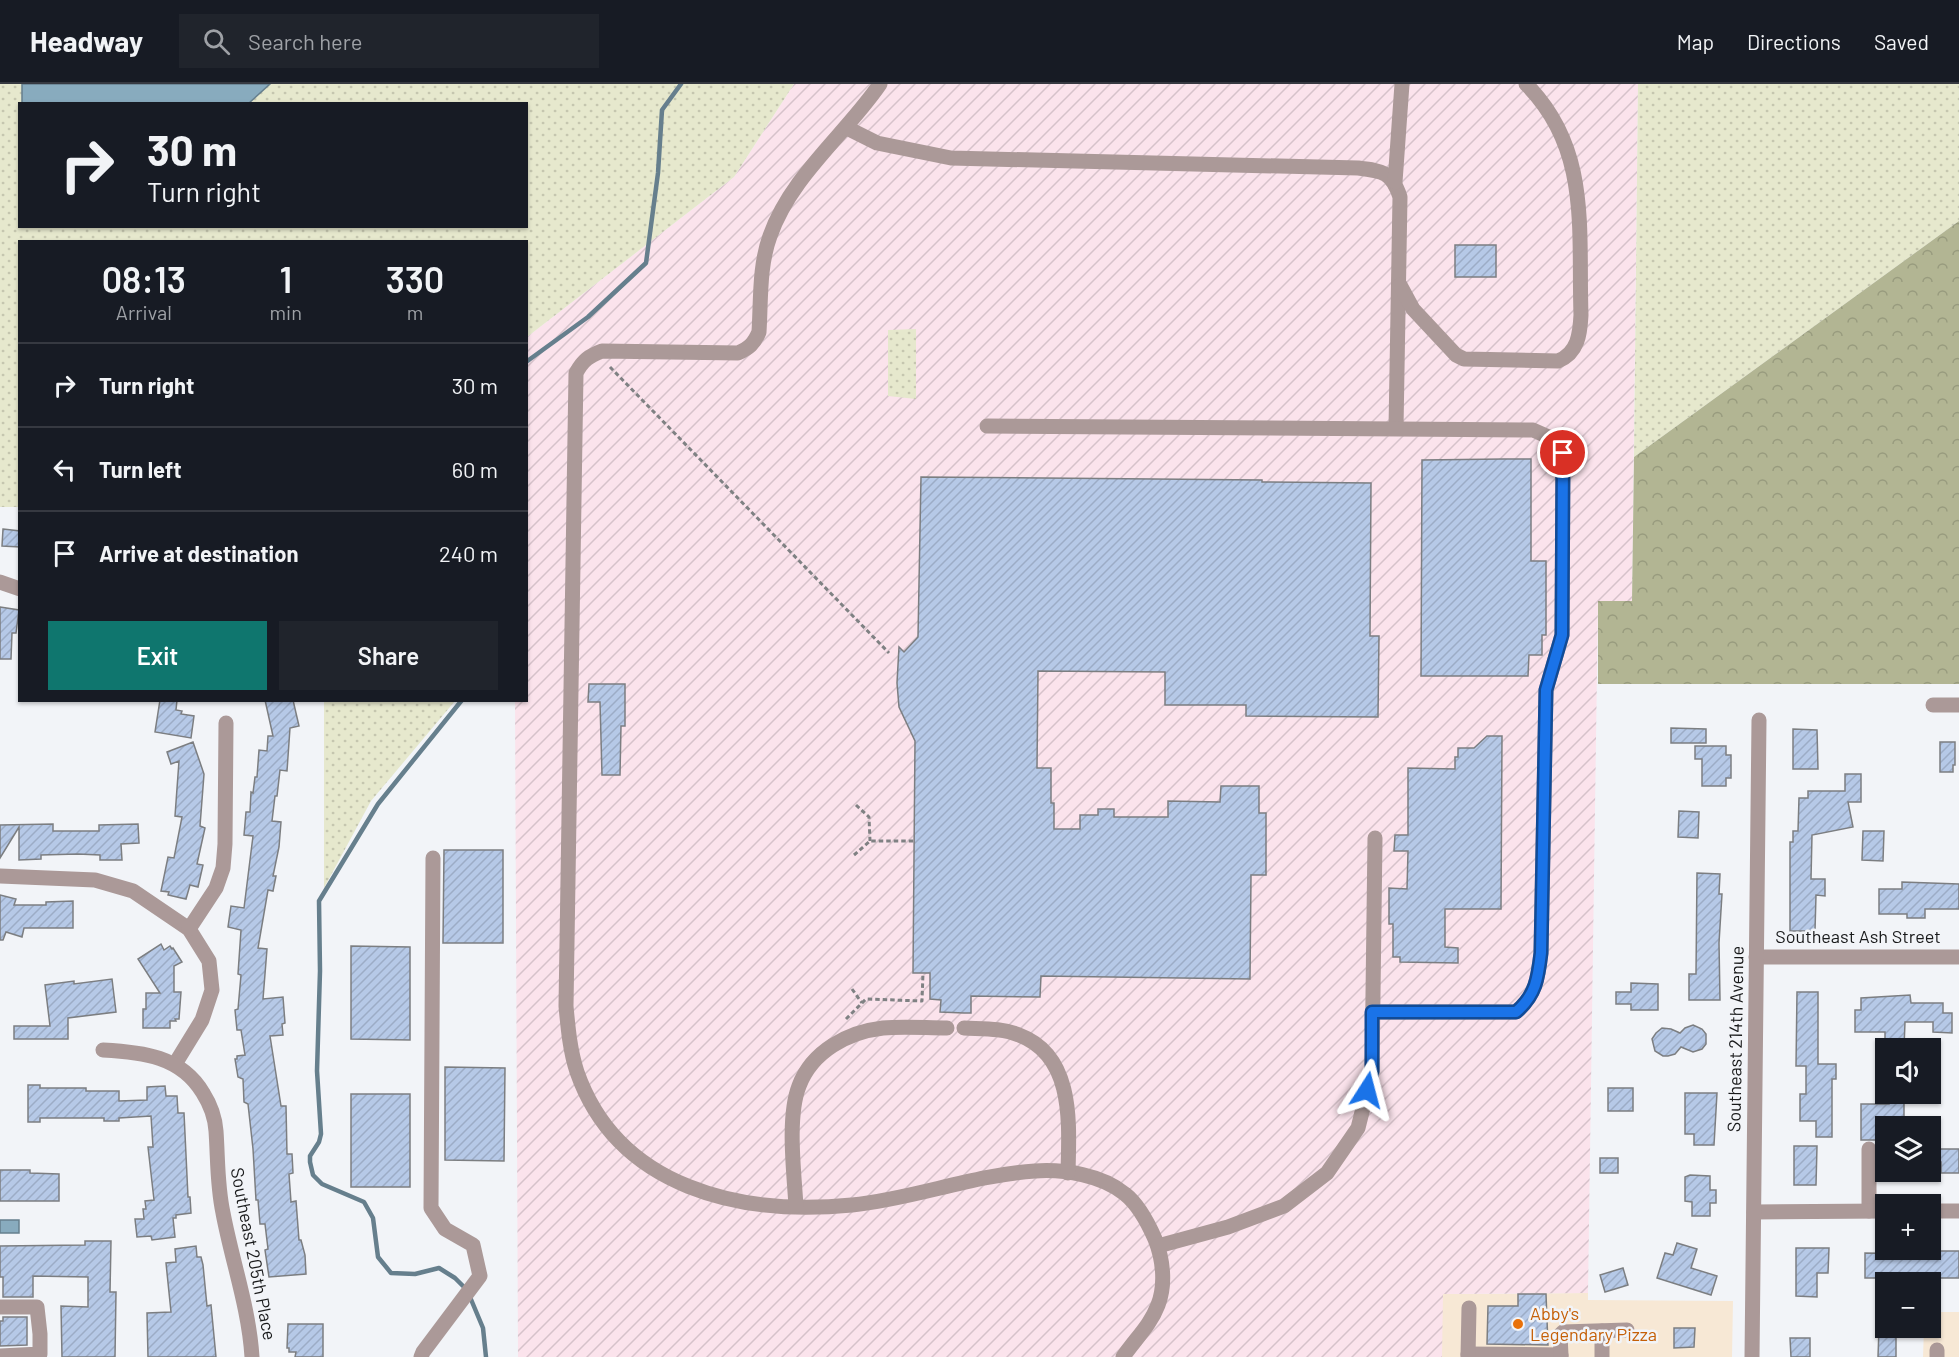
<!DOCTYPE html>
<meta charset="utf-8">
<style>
:root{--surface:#171b24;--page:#20242c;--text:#f1f3f6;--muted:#9ea1a6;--line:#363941;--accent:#0f766e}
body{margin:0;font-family:Barlow,sans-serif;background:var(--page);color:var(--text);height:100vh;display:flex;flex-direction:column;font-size:22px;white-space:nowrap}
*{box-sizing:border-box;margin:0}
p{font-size:20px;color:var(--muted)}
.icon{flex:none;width:33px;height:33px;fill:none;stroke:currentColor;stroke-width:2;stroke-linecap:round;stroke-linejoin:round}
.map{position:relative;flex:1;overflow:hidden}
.details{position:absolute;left:18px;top:156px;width:510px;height:462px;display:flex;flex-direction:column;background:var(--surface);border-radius:0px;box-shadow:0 2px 4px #0004}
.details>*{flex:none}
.hud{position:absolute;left:18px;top:18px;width:510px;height:126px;border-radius:0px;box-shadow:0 2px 4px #0004;background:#171b24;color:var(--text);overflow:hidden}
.fabs{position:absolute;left:1875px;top:954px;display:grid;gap:12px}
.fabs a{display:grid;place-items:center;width:66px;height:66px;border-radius:0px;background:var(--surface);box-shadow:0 2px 4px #0004;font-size:30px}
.pin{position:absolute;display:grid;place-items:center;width:51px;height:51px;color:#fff;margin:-26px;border:3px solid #fff;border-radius:50%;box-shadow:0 2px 6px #0007}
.me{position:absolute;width:66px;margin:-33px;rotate:9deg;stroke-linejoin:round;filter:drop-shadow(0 0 4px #0008)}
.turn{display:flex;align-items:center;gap:21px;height:126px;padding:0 30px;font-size:27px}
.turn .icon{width:78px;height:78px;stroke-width:2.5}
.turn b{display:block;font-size:42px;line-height:51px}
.eta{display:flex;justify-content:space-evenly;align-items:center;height:102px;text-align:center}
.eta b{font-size:36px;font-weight:600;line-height:42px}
.action{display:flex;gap:12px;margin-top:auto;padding:12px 30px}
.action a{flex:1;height:69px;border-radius:0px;background:var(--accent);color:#fff;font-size:24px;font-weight:600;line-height:69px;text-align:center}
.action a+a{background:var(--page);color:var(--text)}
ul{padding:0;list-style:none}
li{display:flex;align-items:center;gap:18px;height:84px;padding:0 30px;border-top:2px solid var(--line)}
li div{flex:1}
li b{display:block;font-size:22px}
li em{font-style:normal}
header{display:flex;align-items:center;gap:36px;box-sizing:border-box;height:84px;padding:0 30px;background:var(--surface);border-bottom:2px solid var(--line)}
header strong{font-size:28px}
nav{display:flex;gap:33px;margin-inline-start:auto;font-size:21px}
.search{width:420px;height:54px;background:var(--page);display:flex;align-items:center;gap:15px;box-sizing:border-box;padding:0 21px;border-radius:0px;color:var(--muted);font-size:22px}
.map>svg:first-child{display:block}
</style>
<header>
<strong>Headway</strong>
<div class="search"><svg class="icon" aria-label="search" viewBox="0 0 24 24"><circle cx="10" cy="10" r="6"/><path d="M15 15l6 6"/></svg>Search here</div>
<nav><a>Map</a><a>Directions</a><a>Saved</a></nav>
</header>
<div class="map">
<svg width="1959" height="1273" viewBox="0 0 1959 1273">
<defs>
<pattern id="industrial-furrows" width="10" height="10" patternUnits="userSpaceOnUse" patternTransform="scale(1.5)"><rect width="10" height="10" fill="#fbe3ec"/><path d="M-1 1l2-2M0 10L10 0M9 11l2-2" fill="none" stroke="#d6c2ca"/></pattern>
<pattern id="green-dots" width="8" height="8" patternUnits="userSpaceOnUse" patternTransform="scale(1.5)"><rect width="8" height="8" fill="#e6e8cd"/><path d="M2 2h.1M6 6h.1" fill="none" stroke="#c5c6af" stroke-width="1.8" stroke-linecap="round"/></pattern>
<pattern id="forest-crowns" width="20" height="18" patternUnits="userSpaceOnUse" patternTransform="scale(1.5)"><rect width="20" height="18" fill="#b2b593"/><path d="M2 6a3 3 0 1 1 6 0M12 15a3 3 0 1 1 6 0" fill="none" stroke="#989b7e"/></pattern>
<pattern id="building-hatch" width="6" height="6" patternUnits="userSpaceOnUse" patternTransform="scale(1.5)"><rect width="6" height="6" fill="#b6c9e7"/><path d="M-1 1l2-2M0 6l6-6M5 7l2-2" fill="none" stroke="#9cacc6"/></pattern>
</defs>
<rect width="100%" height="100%" fill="#f2f4f8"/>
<g fill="#f7e8d5">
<path d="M1588,1209V1216L1733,1217L1732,1273H1442V1210Z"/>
<path d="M1931,1228H1959V1273H1923L1924,1244H1930Z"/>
</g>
<path fill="url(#industrial-furrows)" d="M794,0H1638L1632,517H1598L1588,1209L1443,1210L1442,1273H518L515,617L526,616L527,253L734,93Z"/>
<g fill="url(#green-dots)">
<path d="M0,0H22V19L20,20V142H526V20L249,19L270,0H794L734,93L527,253L526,158H20L19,423H0Z"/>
<path d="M1638,0H1959V137L1634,373Z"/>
<path d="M916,245V315L888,312V246Z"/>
<path d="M324,617H455L371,717L324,804Z"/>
</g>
<path fill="url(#forest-crowns)" d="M1959,137V600H1598V517H1632L1634,373Z"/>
<g fill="#88abbe" stroke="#667f8d" stroke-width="1.5">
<path d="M22,0H270L249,19L22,20Z"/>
<rect x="0" y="1136" width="19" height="13"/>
</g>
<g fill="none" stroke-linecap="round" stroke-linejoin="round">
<g stroke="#667f8d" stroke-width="4.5">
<path d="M526,278L588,233L646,179L658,89L662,26L681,0"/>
<path d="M462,616L378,720L319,817L320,887L317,987L321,1050L319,1058L310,1072V1078L313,1091L322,1100L364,1118L373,1134L378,1173L391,1189L415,1190L439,1184L455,1194L466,1205"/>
<path d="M470,1213L483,1244L486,1273"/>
</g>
</g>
<g fill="url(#building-hatch)" stroke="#7c7e81" stroke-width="1.5">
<rect x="1455" y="161" width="41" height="32"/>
<path d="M1504,375H1531V477H1546V551H1542V571H1529L1528,592H1421L1422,376Z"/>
<path d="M921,393L1262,396V398L1371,399L1370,552H1379L1378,633L1246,632V621H1165V588L1038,587L1037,684H1051V719H1054V745H1080V731H1098V725H1114V733H1168V717L1220,718L1221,702H1259V729H1266V791H1251L1250,895L1041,892L1040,913L971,912V929H964L940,928L941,916L930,915V889H913L915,657L899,623L897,599L899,563L904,568L918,553Z"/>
<path d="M3,445L20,447V463L2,462Z"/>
<path d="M0,523L19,526L16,549H12L11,575H0Z"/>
<path d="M589,600H625V642H621L620,691H602L600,618H588Z"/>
<path d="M160,616H177L176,626L182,627L181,630L194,632L191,654L155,648Z"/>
<path d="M265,616H293L299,642L290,644L287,687L280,686L277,712H275L272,737L281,738L279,763L273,792H276L273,807L268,806L258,864L267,865L263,915L283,913L285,939L282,940L283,951L270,952L281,1022H286L287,1070H292L293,1089L289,1090L291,1118L296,1117L299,1156H301L305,1171L306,1190L269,1193L265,1166L268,1165L265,1140H260L258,1116H256L253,1065L248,1020L244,1018L243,995L238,993L235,975H237V972L245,971L241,946H237L235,926L238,925L241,891L238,890L241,846L228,843L231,822L244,824L253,752L244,751L246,728H250L251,708L253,709L255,693H257L259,666L267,667L268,652H273Z"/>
<path d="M1671,644L1706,645V659H1671Z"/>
<path d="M1793,645L1817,646L1818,685H1793Z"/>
<path d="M1487,652H1502L1501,825H1445V863L1458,864V879L1400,878V873H1393V840H1389V804L1407,805L1408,767H1394L1395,751H1408V684L1455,685V673H1458V664H1474Z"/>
<path d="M193,658L204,690L200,742L205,744L197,780L203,781L198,803L190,801L186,815L168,811L169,808L161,807L168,773L174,774L182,733L175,732L179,677L171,680L167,668Z"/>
<path d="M1940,658H1955V681H1953V688H1940Z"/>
<path d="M1695,662H1726V671H1731V694H1726V702H1702V675H1695Z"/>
<path d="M1845,690H1861V718H1848L1853,743L1812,751L1811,795H1825V812L1816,811L1815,847H1790V758H1793V747H1798L1799,714H1808V707H1845Z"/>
<path d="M1679,727L1699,728L1698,754L1678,753Z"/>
<path d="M53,740V747H99V741L138,740L139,759L121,760L122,776H100V771L78,770L41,771V775L19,776V743L0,774V741Z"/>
<path d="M1863,747H1884L1883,777L1862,776Z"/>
<path d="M444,766H503V859H443Z"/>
<path d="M1697,789L1720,790L1719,810H1722L1719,859L1720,916H1689V890H1696Z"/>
<path d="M1902,798L1959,800V825H1925V834H1907V830H1879V805H1902Z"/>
<path d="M0,811L16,815L14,821H46V818L73,817V844H24L22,853L6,848L3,856H0Z"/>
<path d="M161,860L164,866L170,862L172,865L173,864L182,878L174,882V908H181L179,935H175L176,937H170V944H143V925H146V909H160L138,875Z"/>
<path d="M351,862L410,863V956L351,955Z"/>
<path d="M112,895L116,928L68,934V955H14V942H50L45,901L74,897V900Z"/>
<path d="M1631,899L1658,900V926H1631V920H1616V908H1631Z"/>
<path d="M1797,908H1818V980H1836V995H1832V1053H1816V1037H1800V1010H1806V982H1796Z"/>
<path d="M1910,911L1911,919H1943V929H1952V949L1933,948V938H1905L1904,964H1885V948H1855V926H1861V914Z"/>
<path d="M1693,941L1702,945L1706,950V960L1702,965L1693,968L1681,963L1675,970L1668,972H1663L1655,967L1652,955L1656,949L1662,944L1671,945L1680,949L1685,944Z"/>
<path d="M445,983L505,984L504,1077L445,1076Z"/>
<path d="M28,1001H40V1004H86V1007H119V1017L147,1016V1003L165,1002L166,1012H177L178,1029H184L188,1113H190L191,1129L176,1131V1134H173L175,1153L152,1156L151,1152L137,1153L135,1135H144L143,1125H146L145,1117L154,1116L148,1063H153L151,1032L119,1034V1037H104V1034H40V1038H28Z"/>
<rect x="1608" y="1004" width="25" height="23"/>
<path d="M1685,1009H1717L1714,1061H1694V1050H1685Z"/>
<rect x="351" y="1010" width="59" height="93"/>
<path d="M1889,1012H1904V1042H1886V1056H1861V1020H1889Z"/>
<path d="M1794,1062H1817L1816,1101H1794Z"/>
<path d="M1936,1065H1959V1089H1941V1078H1936Z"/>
<rect x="1600" y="1074" width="18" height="15"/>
<path d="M0,1086H30V1089L59,1090V1117H0Z"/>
<path d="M1690,1091L1710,1092V1106H1716V1119H1710V1132H1692V1118L1685,1117V1093Z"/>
<path d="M85,1157H111L110,1208H116L115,1273H62L61,1222L88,1223V1193L33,1192V1213H3V1193H0V1162L85,1161Z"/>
<path d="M1677,1159L1697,1165L1691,1184L1717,1192L1711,1211L1657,1194L1665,1169L1673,1171Z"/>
<path d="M196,1162L197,1173H201L203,1181L207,1222L211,1221L216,1273H148L147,1229L171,1228L166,1179L176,1178L175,1165Z"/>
<path d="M1796,1164H1829L1828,1189H1817V1213L1796,1212Z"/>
<path d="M1934,1167H1959V1194H1865V1169L1934,1170Z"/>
<path d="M1623,1184L1628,1201L1605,1208L1600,1191Z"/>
<path d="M1518,1210H1546L1548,1261L1487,1260L1488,1222H1518Z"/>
<path d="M3,1233H27V1261L0,1262V1237H3Z"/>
<path d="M288,1240H323V1273H295L296,1268H289V1264H287Z"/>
<path d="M1674,1244H1695L1694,1263L1674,1264Z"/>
<path d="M1879,1244H1896V1273H1878Z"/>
<path d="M1790,1254H1810V1273H1791Z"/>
</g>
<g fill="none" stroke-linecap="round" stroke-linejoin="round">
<g stroke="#7f8183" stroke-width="3" stroke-dasharray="4.5 3" stroke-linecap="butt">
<path d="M610,283L889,569"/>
<path d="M856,721L869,733L870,757"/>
<path d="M854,771L870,757H914"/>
<path d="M852,905L862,919"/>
<path d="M846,935L866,915L922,917L923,889"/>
</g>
<g stroke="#ab9998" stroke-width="15">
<path d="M880,0C845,51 791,92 770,152C759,182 761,216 759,248C754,260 749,264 738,269L602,267C589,272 583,276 576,289L566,922C568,944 570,967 577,988C618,1105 742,1132 852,1121C913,1115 973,1091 1035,1087C1064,1085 1102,1091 1125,1110C1139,1121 1148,1139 1155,1155C1163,1175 1166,1200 1158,1221C1150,1242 1135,1255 1123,1273"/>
<path d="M847,44L877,59L951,74L1358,84C1383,87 1392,88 1400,113L1396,344"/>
<path d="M1395,98L1402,0"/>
<path d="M1400,201L1413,225L1456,271L1464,275L1558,277C1578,269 1580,250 1581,231C1578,147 1591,65 1526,0"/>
<path d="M987,342L1533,346L1551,354L1563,369L1562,551L1546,606L1541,869C1538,894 1536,911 1516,928H1373"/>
<path d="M0,498L20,505"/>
<path d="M1933,621H1959"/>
<path d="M0,792L95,796L133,807L189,845L209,877L212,906L202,936L175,980"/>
<path d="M189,845L216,804L223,784L225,760L226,639"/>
<path d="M1756,873H1959"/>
<path d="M964,944C983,945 1002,944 1019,951C1075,972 1069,1041 1068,1089"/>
<path d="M103,966C142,968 181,972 203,1009C210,1020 215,1033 216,1047C218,1076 217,1101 223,1129C232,1177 249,1224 252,1273"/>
<path d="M1869,1065V1127"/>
<path d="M796,1122C794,1088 787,1033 799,1002C812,967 848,948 883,944C904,942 926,944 947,944"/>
<path d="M1930,1127H1959"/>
<path d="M1754,1128L1886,1127"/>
<path d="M1158,1162L1228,1143L1284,1122L1327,1089L1358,1044L1372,988L1375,754"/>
<path d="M0,1223H37L40,1250V1270L0,1272"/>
<path d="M1602,1247V1273"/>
<path d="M1468,1270L1561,1271V1273"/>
<path d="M1561,1271L1560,1251L1563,1248L1627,1246"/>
<path d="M421,1273L423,1268L480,1192L473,1161L445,1145L431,1124L433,774"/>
<path d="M1468,1273L1469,1224"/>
<path d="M1752,1273L1759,636"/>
<path d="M1937,1273V1266"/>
</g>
</g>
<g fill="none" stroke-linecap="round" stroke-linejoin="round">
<defs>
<path id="route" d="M1367,1006L1372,987V928H1516C1536,911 1538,894 1541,869L1546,606L1562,551L1563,369"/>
</defs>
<use href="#route" stroke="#114b97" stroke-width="15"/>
<use href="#route" stroke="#1a73e8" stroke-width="10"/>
</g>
<circle fill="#e8710a" stroke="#f2f4f8" stroke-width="2" cx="1518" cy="1240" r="6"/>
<g text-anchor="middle" stroke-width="5" stroke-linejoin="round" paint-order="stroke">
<g font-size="18" fill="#18191a" stroke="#f2f4f8">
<text x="1858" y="859">Southeast Ash Street</text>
<text transform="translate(1736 955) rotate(-89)" y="6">Southeast 214th Avenue</text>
<text transform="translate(253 1170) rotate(79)" y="6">Southeast 205th Place</text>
</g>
<g font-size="18" fill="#c56008" stroke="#f2f4f8" text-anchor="start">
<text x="1530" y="1236">Abby's<tspan x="1530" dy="21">Legendary Pizza</tspan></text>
</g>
</g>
</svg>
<div class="fabs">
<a><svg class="icon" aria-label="sound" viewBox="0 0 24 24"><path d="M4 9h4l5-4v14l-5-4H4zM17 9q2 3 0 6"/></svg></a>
<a><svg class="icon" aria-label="layers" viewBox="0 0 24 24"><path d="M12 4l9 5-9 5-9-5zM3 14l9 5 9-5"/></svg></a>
<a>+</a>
<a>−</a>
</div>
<div class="pin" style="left:1563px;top:369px;background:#d93025"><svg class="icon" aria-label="arrive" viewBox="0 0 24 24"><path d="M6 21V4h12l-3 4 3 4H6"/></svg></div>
<svg class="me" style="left:1367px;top:1006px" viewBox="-20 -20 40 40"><path d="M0-17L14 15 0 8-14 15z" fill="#1a73e8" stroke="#fff" stroke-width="4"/></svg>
<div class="hud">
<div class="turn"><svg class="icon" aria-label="right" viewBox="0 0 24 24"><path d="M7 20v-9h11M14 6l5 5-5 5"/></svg><div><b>30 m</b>Turn right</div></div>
</div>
<section class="details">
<div class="eta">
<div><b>08:13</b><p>Arrival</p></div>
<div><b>1</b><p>min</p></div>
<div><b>330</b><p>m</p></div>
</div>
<ul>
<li><svg class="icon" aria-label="right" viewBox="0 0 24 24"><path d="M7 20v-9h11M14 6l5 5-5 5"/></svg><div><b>Turn right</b></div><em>30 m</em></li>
<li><svg class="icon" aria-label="left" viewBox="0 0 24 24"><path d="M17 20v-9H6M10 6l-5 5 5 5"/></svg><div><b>Turn left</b></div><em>60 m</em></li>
<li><svg class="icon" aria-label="arrive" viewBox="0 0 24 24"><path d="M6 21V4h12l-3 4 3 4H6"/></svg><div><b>Arrive at destination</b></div><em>240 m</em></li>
</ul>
<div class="action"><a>Exit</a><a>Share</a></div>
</section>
</div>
